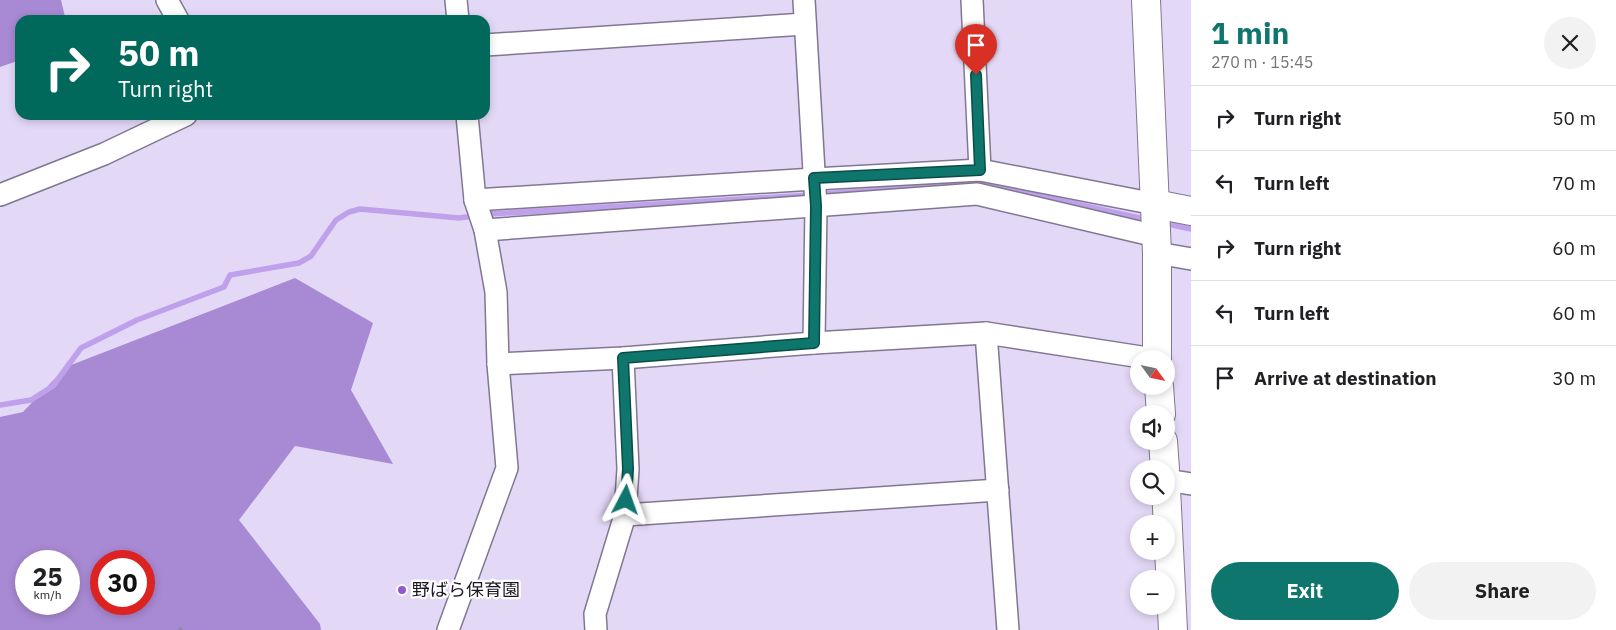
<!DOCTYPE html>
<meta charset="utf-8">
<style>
:root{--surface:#fff;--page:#f2f2f2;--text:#202124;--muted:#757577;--line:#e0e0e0;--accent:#0f766e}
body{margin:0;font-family:"IBM Plex Sans","Noto Sans JP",sans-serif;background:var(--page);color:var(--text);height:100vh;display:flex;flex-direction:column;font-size:19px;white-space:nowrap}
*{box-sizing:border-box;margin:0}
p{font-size:16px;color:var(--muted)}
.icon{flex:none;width:28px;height:28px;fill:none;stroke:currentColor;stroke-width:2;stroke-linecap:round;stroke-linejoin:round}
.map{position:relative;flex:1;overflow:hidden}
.details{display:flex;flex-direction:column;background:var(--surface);width:425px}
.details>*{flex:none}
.banner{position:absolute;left:15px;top:15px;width:475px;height:105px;border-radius:15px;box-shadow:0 2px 8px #0003;background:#00695c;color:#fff;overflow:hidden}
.needle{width:32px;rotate:123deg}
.buttons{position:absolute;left:1130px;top:350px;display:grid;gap:10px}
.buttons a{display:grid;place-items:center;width:45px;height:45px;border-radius:50%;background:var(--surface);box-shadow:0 2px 8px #0003;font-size:25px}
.speed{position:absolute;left:15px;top:550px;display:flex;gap:10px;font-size:25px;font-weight:700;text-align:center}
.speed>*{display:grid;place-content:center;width:65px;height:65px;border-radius:50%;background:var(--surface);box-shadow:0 2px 8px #0003;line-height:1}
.speed small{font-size:12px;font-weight:400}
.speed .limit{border:8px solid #d22;background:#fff;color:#111}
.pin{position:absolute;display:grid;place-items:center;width:42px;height:42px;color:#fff;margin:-51px -21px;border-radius:50% 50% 50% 0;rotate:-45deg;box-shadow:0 0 5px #0007}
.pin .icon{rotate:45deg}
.me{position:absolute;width:55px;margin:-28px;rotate:4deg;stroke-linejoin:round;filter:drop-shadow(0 0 4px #0008)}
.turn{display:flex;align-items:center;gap:18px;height:105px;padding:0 20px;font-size:22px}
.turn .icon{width:65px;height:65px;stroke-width:2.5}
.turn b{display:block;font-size:35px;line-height:42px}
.round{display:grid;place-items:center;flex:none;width:52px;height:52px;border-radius:26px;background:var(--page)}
.summary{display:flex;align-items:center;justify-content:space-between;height:85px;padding:0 20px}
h1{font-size:30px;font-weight:800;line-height:38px;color:var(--accent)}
.cta{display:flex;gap:10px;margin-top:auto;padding:10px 20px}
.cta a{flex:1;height:58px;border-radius:30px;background:var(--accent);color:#fff;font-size:20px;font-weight:800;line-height:58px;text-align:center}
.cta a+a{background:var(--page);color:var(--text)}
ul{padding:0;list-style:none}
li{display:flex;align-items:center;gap:15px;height:65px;padding:0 20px;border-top:1px solid var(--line)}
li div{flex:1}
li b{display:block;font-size:19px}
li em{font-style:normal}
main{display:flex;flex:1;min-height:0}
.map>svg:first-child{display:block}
</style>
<main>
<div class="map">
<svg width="1191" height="630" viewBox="0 0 1191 630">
<rect width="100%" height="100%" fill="#e4d8f7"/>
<g fill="#a889d3" fill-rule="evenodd">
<path d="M0,0H61L65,17L64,20H20V60L0,67Z"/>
<path d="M295,278L373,323L351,390L393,464L295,446L239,520L320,624L321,630H0V417L23,412L66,367ZM26,561H69V604H26ZM101,561H144V604H101Z"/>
</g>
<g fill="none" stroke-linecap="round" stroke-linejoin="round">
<g stroke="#bfa0eb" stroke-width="5.5">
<path d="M821,194L982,183L1149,220"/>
<path d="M1163,223L1191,229"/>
<path d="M0,405L31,400L53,386L81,348L137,320L224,287L230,275L299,263L311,256L336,220L349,212L360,209L459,218L489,214L811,195"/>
</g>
<defs>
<g id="minor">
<path d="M167,0L178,20"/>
<path d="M456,0L458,20"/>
<path d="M804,0L816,206L814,343"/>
<path d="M972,0L980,170"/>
<path d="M485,45L805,24"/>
<path d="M0,195L104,154L186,115"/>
<path d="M475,200L814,179L980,170L1155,204"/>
<path d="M485,230L977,194L1156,236"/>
<path d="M1157,253L1191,259"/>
<path d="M986,333L1008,630"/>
<path d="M498,364L623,358L814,343L986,333L1154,359"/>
<path d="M1166,480L1191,484"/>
<path d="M625,515L998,490"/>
<path d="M448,630L507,468L498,364L496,292L485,230L475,200L467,115"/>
<path d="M596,630L595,614L625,515L628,469L623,358"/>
</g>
<g id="tertiary">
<path d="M1146,0L1157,253V359"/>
<path d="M1155,204L1191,211"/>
<path d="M1159,386L1161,414"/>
<path d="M1163,441L1165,469"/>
<path d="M1166,488L1173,630"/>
</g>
</defs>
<use href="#minor" stroke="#817792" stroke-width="24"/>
<use href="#tertiary" stroke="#817792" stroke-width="30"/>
<path stroke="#91899f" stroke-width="3" stroke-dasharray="5 2.5" stroke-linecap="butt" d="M179,630L182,628"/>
<use href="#minor" stroke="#fff" stroke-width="21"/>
<use href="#tertiary" stroke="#fff" stroke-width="28"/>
</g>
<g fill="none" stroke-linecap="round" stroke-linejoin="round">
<defs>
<path id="route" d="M626,500L628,469L623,358L814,343L816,206L814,178L980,170L976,75"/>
</defs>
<use href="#route" stroke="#0a4d48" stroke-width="12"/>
<use href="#route" stroke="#0f766e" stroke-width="9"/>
</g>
<circle fill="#9058d0" stroke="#fff" stroke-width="2" cx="402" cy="590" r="5"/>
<g text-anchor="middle" stroke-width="4.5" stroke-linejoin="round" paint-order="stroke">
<g font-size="18" fill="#1c1823" stroke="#fff" text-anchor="start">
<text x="412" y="596">野ばら保育園</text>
</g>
</g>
</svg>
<div class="buttons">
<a><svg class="needle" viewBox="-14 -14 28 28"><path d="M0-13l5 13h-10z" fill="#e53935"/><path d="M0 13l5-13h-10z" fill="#757577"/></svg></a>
<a><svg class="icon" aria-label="sound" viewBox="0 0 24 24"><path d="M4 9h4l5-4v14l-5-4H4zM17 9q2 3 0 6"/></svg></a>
<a><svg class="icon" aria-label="search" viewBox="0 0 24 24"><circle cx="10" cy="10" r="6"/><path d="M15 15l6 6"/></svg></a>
<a>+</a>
<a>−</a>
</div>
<div class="speed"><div>25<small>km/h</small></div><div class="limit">30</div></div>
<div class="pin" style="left:976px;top:75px;background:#d93025"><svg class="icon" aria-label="arrive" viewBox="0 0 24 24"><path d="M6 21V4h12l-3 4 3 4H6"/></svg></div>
<svg class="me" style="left:626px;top:500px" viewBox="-20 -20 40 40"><path d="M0-17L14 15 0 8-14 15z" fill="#0f766e" stroke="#fff" stroke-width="4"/></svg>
<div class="banner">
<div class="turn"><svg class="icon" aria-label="right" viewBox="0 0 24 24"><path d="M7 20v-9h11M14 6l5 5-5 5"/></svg><div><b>50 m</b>Turn right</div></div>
</div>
</div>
<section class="details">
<div class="summary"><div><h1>1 min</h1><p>270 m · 15:45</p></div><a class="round"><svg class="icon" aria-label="close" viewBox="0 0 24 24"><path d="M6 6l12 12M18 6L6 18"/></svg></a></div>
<ul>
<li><svg class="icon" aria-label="right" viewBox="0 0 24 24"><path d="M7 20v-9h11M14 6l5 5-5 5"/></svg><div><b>Turn right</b></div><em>50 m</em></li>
<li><svg class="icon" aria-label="left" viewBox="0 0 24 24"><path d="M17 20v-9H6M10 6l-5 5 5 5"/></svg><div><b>Turn left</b></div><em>70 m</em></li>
<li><svg class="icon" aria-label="right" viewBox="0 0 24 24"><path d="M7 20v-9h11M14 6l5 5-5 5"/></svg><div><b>Turn right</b></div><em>60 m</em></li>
<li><svg class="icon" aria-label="left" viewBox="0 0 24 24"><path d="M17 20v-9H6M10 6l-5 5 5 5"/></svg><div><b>Turn left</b></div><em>60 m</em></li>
<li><svg class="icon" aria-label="arrive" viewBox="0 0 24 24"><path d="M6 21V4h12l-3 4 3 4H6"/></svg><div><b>Arrive at destination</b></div><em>30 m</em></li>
</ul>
<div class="cta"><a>Exit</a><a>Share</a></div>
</section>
</main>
